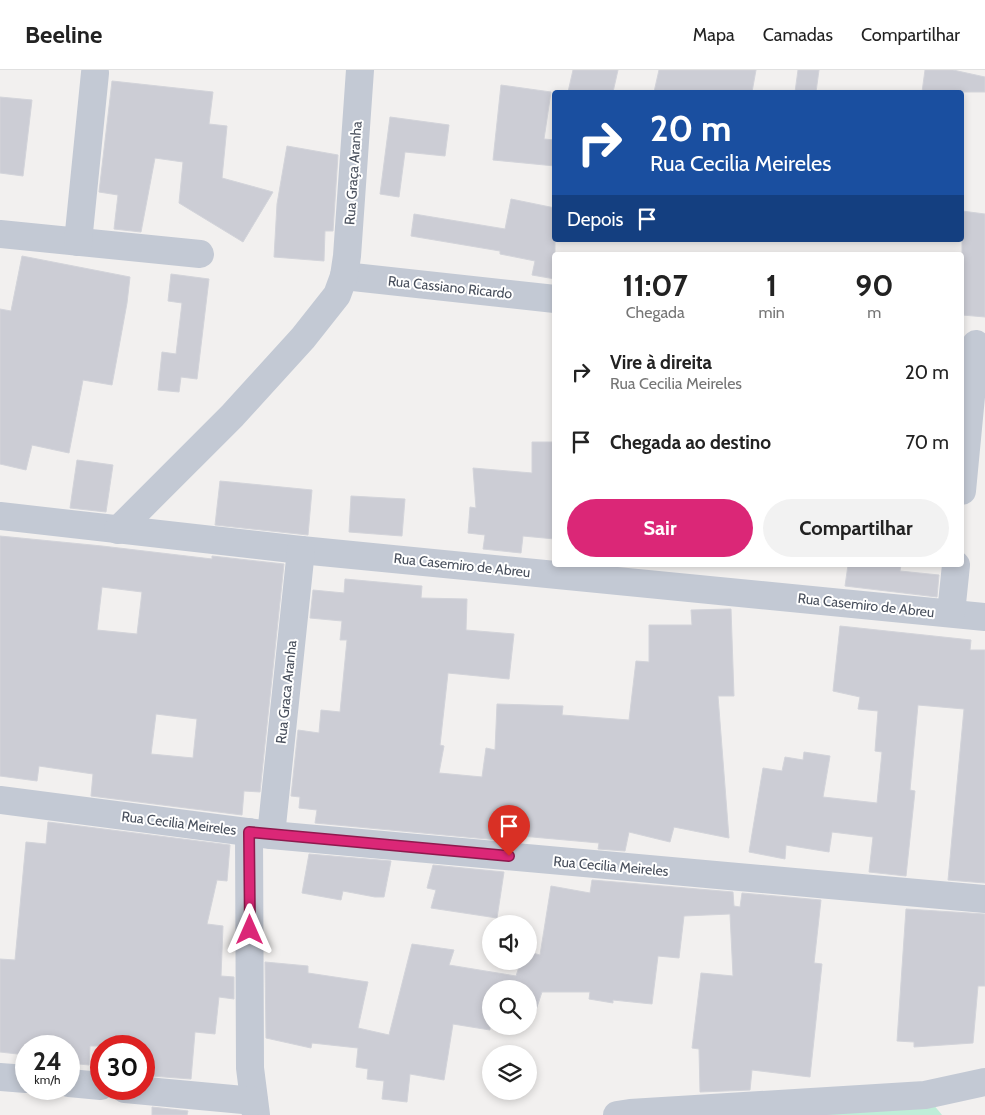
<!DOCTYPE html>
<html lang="pt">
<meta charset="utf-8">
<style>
:root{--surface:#fff;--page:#f2f2f2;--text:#222;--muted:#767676;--line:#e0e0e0;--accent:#db2777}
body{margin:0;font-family:Cabin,sans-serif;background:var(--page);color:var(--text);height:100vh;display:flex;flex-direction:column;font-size:19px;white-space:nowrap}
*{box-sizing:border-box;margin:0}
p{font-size:16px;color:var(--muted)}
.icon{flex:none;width:28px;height:28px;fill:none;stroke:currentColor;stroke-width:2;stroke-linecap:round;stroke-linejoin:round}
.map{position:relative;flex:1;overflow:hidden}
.details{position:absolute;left:552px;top:182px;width:412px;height:315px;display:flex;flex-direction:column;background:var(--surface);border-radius:5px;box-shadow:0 2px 8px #0003}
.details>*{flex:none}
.hud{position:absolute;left:552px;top:20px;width:412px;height:152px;border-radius:5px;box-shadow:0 2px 8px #0003;background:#1a4fa0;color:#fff;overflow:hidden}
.tools{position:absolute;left:482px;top:845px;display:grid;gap:10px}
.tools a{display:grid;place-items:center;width:55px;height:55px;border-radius:50%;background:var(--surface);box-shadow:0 2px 8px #0003;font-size:25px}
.speed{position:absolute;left:15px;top:965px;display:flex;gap:10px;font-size:25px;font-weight:700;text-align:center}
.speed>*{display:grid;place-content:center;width:65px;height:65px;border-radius:50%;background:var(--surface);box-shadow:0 2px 8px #0003;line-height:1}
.speed small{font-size:12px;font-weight:400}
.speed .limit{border:8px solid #d22;background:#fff;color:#111}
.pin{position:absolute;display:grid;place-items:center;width:42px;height:42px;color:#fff;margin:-51px -21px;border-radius:50% 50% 50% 0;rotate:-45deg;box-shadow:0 0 5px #0007}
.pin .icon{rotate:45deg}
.me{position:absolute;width:55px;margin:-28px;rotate:0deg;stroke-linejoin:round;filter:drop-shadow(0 0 4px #0008)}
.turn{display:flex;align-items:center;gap:18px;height:105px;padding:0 15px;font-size:22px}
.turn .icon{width:65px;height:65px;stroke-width:2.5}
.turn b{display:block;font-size:35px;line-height:42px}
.then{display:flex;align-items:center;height:48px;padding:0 15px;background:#0003;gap:10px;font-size:19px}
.eta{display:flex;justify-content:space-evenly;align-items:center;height:85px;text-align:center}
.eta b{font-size:30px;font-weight:700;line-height:35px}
.cta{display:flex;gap:10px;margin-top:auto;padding:10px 15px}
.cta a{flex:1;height:58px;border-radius:30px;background:var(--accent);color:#fff;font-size:20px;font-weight:700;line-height:58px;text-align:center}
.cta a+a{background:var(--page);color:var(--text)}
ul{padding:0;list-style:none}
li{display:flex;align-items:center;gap:15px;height:70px;padding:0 15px}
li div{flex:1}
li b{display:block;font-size:19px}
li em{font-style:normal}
header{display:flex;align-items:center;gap:30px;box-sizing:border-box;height:70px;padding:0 25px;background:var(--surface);border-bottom:1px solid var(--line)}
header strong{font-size:24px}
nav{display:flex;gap:28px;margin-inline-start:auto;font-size:18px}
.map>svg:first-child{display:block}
</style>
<header>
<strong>Beeline</strong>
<nav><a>Mapa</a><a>Camadas</a><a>Compartilhar</a></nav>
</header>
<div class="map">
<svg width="985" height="1045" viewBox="0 0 985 1045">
<rect width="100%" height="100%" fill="#f2f0ef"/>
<path fill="#bfedd8" d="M933,1034L942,1045H803Z"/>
<g fill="#cccdd5" stroke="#d3d4da" fill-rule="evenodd">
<path d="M573,0H618L613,22H568Z"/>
<path d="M659,0H756L752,22H654Z"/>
<path d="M798,0H819L816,22H795Z"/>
<path d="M925,0H953L985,7V22H922Z"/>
<path d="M112,11L213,22L209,54L227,56L222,108L273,122L243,172L179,133L183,92L155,88L141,162L114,159L118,125L99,122Z"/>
<path d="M501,15L551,22L544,69L555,70V96L493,90Z"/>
<path d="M0,27L32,30L23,106L0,103Z"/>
<path d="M390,47L449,55L445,86L405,82L399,127L380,124Z"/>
<path d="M287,76L338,85L333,161H325L324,191L274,187L277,134Z"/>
<path d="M511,129L555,138V209L532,205L535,191L500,184V181L411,166L414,144L505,159Z"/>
<path d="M962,141L985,144V247L962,245Z"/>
<path d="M22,186L130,207L127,233L112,315L83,310L69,383L32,375L26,400L0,394V239L11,241Z"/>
<path d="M171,204L209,209L197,309L181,307L179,322L158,320L162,282L176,284L182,233L168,231Z"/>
<path d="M532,372H555V469L523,466L521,483L483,479L485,465L468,463L470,437L476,438L473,398L532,403Z"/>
<path d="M77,390L113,395L106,442L70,438Z"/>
<path d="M220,411L312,420L308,465L215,455Z"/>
<path d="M351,426L405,429L402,466L349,462Z"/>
<path d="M0,466L102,476L212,489V486L284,494L260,722L244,721L242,745L91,726L93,704L39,696L37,711L0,706ZM102,517L142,522L137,564L97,560ZM156,644L197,649L193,688L151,684Z"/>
<path d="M848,495H901L900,501L939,505L937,527L845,516Z"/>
<path d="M345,509L422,516L421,528L467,529L466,560L514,564L509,609L448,603L440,675L444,676L439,703L482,707L486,678L495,680L497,634L563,636L562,645L629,650L636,591L649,592V555H692L691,540L731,539L734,626H718L729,768L674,757L670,772L629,762L625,781L598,779L599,773L510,765L509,771L315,753L317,740L299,738L300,727L291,726L298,660L319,663L321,640L340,642L347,570H340L342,551L310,548L313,520L344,523Z"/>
<path d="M840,556L971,570L970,580H985V813L948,810L964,639L918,635L910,720L915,721L906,806L869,802L873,767L832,762L829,782L786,775L785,789L749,782L763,698L782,701L785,687L803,690L804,682L830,686L823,727L877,733L882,682L875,681L878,641L858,639L860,627L833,621Z"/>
<path d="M48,752L230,775L227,811L217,810L207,854L223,856L221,906L234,907V929L219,927L215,964L195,962L191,1009L151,1006L150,984H144V976H90L89,995L69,993V976H26V985L0,982V889L15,890L26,772L46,774Z"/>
<path d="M309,784L391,791L384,827H375L343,821L341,830L302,823Z"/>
<path d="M433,795L504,802L497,848L431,838L436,820L427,818Z"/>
<path d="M592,810L733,822L734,836L740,837L742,823L821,830L814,893L822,894L810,1007L752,1000L750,1020L700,1022L699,979L692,978L701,903L733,906L730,844L684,846L679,888L658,886L652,934L613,930V933L589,929L590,922H542L532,952L529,951V919H491L490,960L453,954L444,1010L410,1004L407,1032L382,1029L384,1011L367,1009L368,999L356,997L358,978L312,973L311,978L266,968L265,892L308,896V903L368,912L358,958L389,965L412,874L454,880L449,895L516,906L521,891H529V882L540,885L551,816L590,823Z"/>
<path d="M906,839L985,844V916H978L973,973L914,977V972L897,971Z"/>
<path d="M152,1037L188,1041L187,1045H152Z"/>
</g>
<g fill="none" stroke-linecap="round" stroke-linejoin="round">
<g stroke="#c3c9d4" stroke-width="28">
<path d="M0,164L200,184"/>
<path d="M78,172L95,3"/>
<path d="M344,206L555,229"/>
<path d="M962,421L976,274"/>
<path d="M0,446L301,480L985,547"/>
<path d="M118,460L232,346L303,268L337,225L344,206L347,186L360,0"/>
<path d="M951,543L956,495"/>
<path d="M0,730L271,765L985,829"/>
<path d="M249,762L250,998L256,1045"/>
<path d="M271,765L301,480"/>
<path d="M0,1007L26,1009"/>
<path d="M69,1013L101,1016"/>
<path d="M125,1019L254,1031"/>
<path d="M617,1045L630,1043L925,1025L985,1012"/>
</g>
</g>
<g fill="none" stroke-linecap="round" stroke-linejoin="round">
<defs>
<path id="route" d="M250,860L249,762L509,786"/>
</defs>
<use href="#route" stroke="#8e194d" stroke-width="12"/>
<use href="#route" stroke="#db2777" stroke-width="9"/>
</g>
<g text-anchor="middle" stroke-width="4" stroke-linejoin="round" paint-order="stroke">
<g font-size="14" fill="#484f5c" stroke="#fff">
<text transform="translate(353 103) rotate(-86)" y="5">Rua Graça Aranha</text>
<text transform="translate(450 217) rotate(6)" y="5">Rua Cassiano Ricardo</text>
<text transform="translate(462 495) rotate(6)" y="5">Rua Casemiro de Abreu</text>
<text transform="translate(866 535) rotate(6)" y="5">Rua Casemiro de Abreu</text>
<text transform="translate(286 622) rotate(-84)" y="5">Rua Graca Aranha</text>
<text transform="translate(179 753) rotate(7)" y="5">Rua Cecilia Meireles</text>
<text transform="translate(611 796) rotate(5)" y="5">Rua Cecilia Meireles</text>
</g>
</g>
</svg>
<div class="tools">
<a><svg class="icon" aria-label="sound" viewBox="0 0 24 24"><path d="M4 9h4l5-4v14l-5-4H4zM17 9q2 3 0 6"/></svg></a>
<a><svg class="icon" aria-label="search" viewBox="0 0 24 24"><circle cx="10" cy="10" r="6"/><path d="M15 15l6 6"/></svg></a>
<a><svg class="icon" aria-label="layers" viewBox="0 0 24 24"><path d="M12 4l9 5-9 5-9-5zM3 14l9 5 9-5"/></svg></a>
</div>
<div class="speed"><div>24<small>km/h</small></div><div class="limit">30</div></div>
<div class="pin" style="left:509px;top:786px;background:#d93025"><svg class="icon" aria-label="arrive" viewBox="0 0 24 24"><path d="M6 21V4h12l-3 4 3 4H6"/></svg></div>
<svg class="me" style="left:250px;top:860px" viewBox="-20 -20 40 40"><path d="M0-17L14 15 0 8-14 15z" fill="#db2777" stroke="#fff" stroke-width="4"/></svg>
<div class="hud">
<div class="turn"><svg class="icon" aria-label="right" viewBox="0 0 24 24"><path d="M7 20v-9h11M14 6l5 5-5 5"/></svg><div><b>20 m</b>Rua Cecilia Meireles</div></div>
<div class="then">Depois<svg class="icon" aria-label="arrive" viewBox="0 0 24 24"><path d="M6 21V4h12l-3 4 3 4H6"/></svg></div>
</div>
<section class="details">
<div class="eta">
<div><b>11:07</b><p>Chegada</p></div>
<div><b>1</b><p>min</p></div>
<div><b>90</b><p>m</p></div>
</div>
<ul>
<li><svg class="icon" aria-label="right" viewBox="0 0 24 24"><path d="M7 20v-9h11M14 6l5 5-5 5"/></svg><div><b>Vire à direita</b><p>Rua Cecilia Meireles</p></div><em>20 m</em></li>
<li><svg class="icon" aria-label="arrive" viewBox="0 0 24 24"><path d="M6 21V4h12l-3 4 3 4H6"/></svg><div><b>Chegada ao destino</b></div><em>70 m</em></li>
</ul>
<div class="cta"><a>Sair</a><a>Compartilhar</a></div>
</section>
</div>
